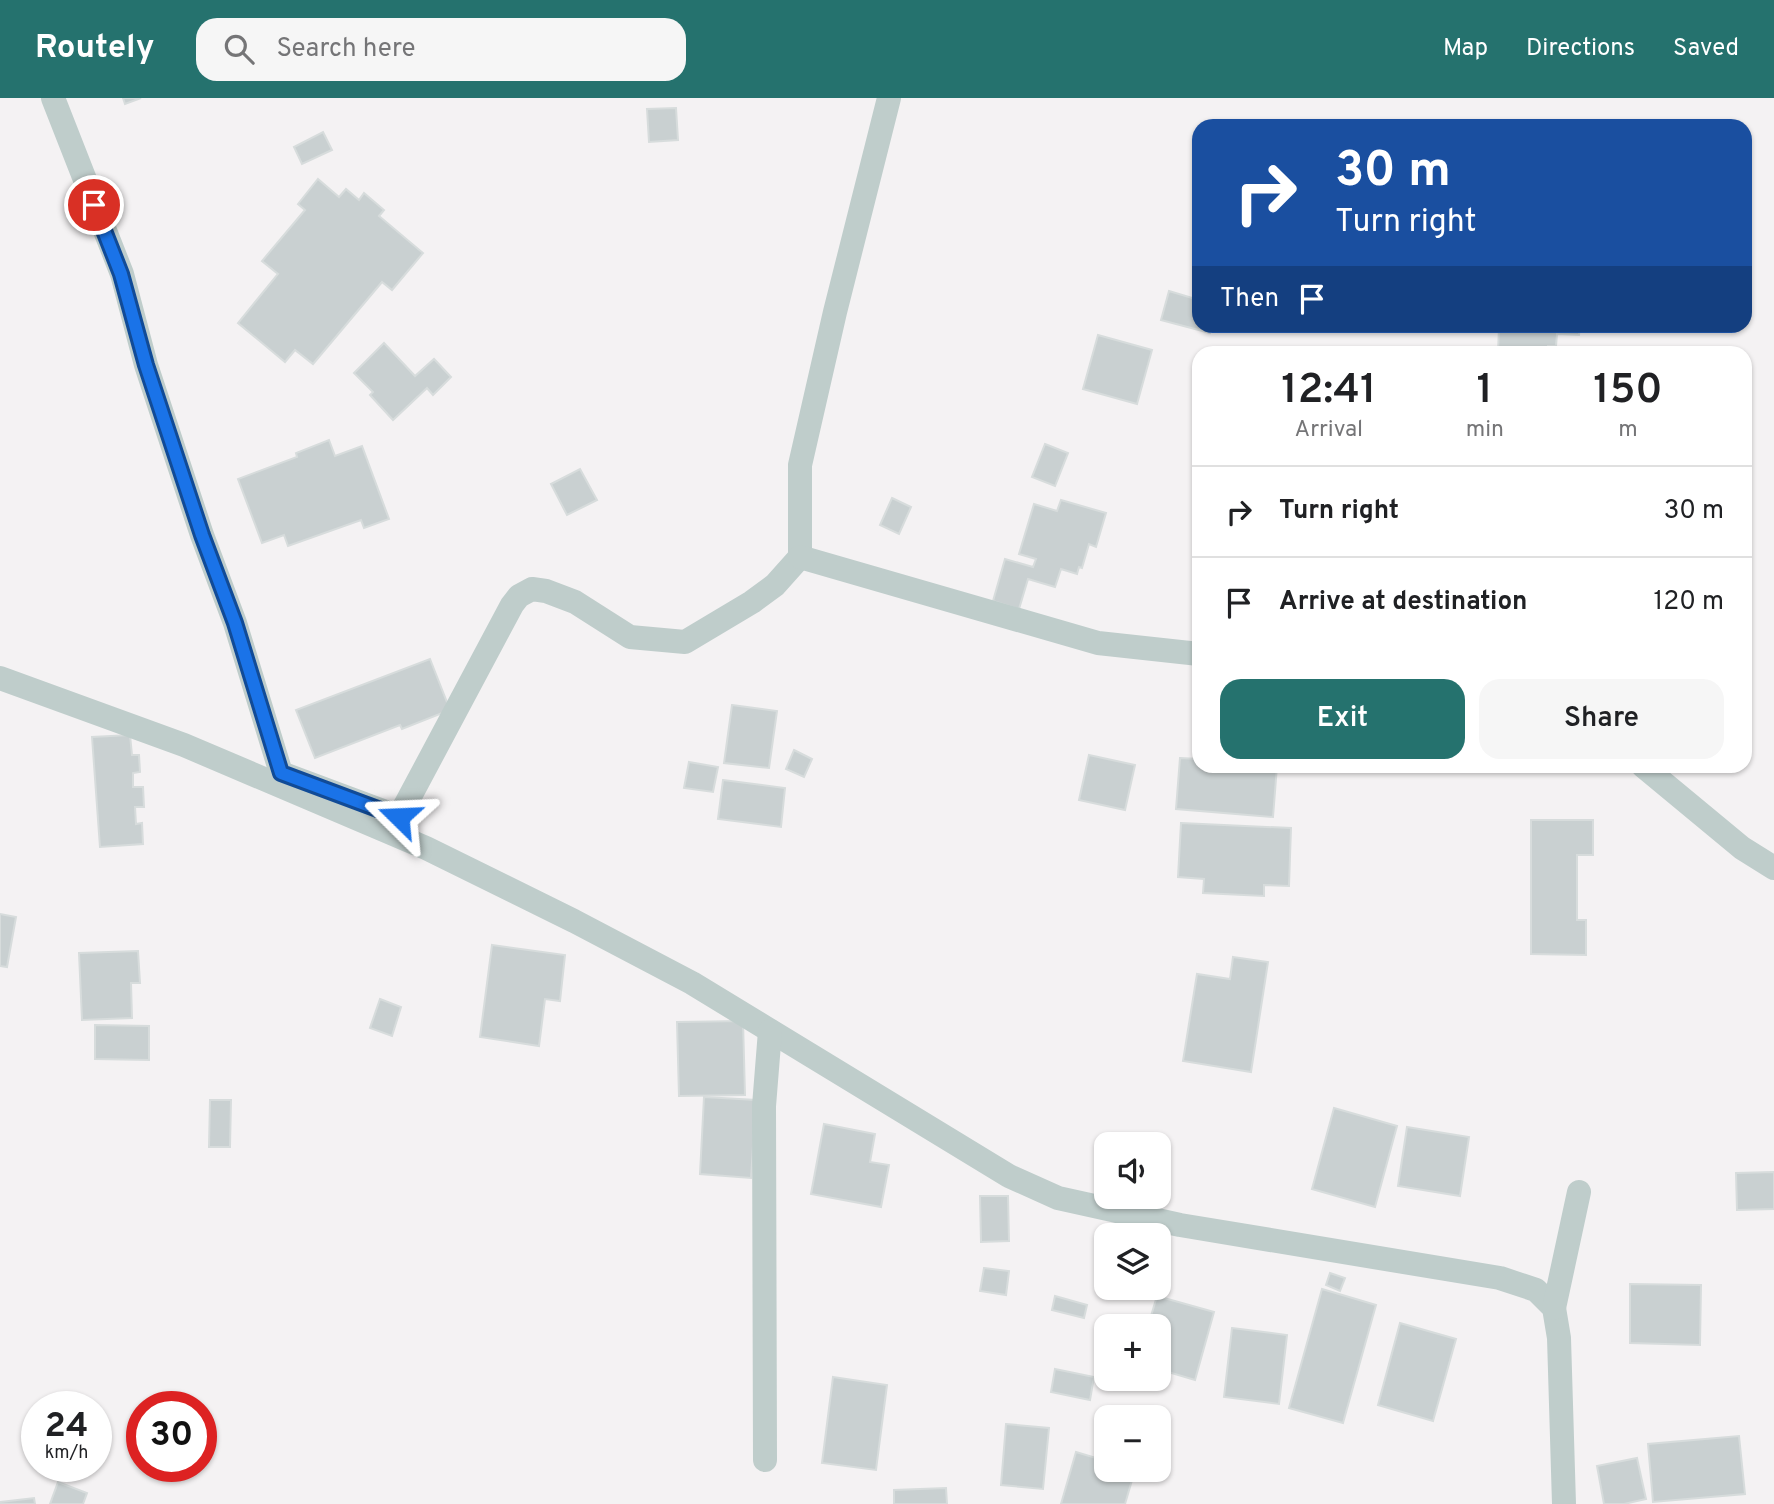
<!DOCTYPE html>
<meta charset="utf-8">
<style>
:root{--surface:#fff;--page:#f6f6f6;--text:#202124;--muted:#757577;--line:#e0e0e0;--accent:#25726e}
body{margin:0;font-family:Overpass,sans-serif;background:var(--page);color:var(--text);height:100vh;display:flex;flex-direction:column;font-size:26px;white-space:nowrap}
*{box-sizing:border-box;margin:0}
p{font-size:23px;color:var(--muted)}
.icon{flex:none;width:38px;height:38px;fill:none;stroke:currentColor;stroke-width:2;stroke-linecap:round;stroke-linejoin:round}
.map{position:relative;flex:1;overflow:hidden}
.drawer{position:absolute;left:1192px;top:248px;width:560px;height:427px;display:flex;flex-direction:column;background:var(--surface);border-radius:21px;box-shadow:0 2px 5px #0004}
.drawer>*{flex:none}
.guide{position:absolute;left:1192px;top:21px;width:560px;height:214px;border-radius:21px;box-shadow:0 2px 5px #0004;background:#1a4fa0;color:#fff;overflow:hidden}
.tools{position:absolute;left:1094px;top:1034px;display:grid;gap:14px}
.tools a{display:grid;place-items:center;width:77px;height:77px;border-radius:14px;background:var(--surface);box-shadow:0 2px 5px #0004;font-size:35px}
.speed{position:absolute;left:21px;top:1293px;display:flex;gap:14px;font-size:35px;font-weight:700;text-align:center}
.speed>*{display:grid;place-content:center;width:91px;height:91px;border-radius:50%;background:var(--surface);box-shadow:0 2px 5px #0004;line-height:1}
.speed small{font-size:18px;font-weight:400}
.speed .limit{border:10px solid #d22;background:#fff;color:#111}
.pin{position:absolute;display:grid;place-items:center;width:60px;height:60px;color:#fff;margin:-30px;border:4px solid #fff;border-radius:50%;box-shadow:0 2px 7px #0007}
.me{position:absolute;width:77px;margin:-38px;rotate:291deg;stroke-linejoin:round;filter:drop-shadow(0 0 5px #0008)}
.turn{display:flex;align-items:center;gap:24px;height:147px;padding:0 28px;font-size:32px}
.turn .icon{width:91px;height:91px;stroke-width:2.5}
.turn b{display:block;font-size:49px;line-height:60px}
.then{display:flex;align-items:center;height:66px;padding:0 28px;background:#0003;gap:14px;font-size:26px}
.eta{display:flex;justify-content:space-evenly;align-items:center;height:119px;text-align:center}
.eta b{font-size:42px;font-weight:600;line-height:49px}
.cta{display:flex;gap:14px;margin-top:auto;padding:14px 28px}
.cta a{flex:1;height:80px;border-radius:21px;background:var(--accent);color:#fff;font-size:28px;font-weight:600;line-height:80px;text-align:center}
.cta a+a{background:var(--page);color:var(--text)}
ul{padding:0;list-style:none}
li{display:flex;align-items:center;gap:21px;height:91px;padding:0 28px;border-top:2px solid var(--line)}
li div{flex:1}
li b{display:block;font-size:26px}
li em{font-style:normal}
header{display:flex;align-items:center;gap:42px;box-sizing:border-box;height:98px;padding:0 35px;background:var(--accent);color:#fff}
header strong{font-size:33px}
nav{display:flex;gap:38px;margin-inline-start:auto;font-size:24px}
.search{width:490px;height:63px;background:var(--page);display:flex;align-items:center;gap:18px;box-sizing:border-box;padding:0 24px;border-radius:21px;color:var(--muted);font-size:26px}
.map>svg:first-child{display:block}
</style>
<header>
<strong>Routely</strong>
<div class="search"><svg class="icon" aria-label="search" viewBox="0 0 24 24"><circle cx="10" cy="10" r="6"/><path d="M15 15l6 6"/></svg>Search here</div>
<nav><a>Map</a><a>Directions</a><a>Saved</a></nav>
</header>
<div class="map">
<svg width="1774" height="1406" viewBox="0 0 1774 1406">
<rect width="100%" height="100%" fill="#f4f2f3"/>
<g fill="#c9d0d1" stroke="#d7dcdc" stroke-width="2">
<path d="M123,0H141L125,6Z"/>
<path d="M676,10L678,42L649,44L647,11Z"/>
<path d="M323,34L332,52L302,66L294,49Z"/>
<path d="M318,81L339,99L346,91L359,102L364,95L384,112L379,118L423,155L392,192L382,184L313,266L295,252L285,264L238,225L278,176L262,163L305,112L298,106Z"/>
<path d="M1169,193L1199,202V228H1212L1210,235L1161,222Z"/>
<path d="M1499,228H1580L1579,237L1557,236L1556,248H1548L1547,256H1498Z"/>
<path d="M1098,237L1152,252L1137,306L1083,291Z"/>
<path d="M384,245L415,278L434,261L451,279L433,297L427,290L393,322L370,297L373,294L354,275Z"/>
<path d="M329,342L335,358L362,348L389,421L364,430L361,422L288,448L284,437L262,445L238,381L297,359L296,355Z"/>
<path d="M1045,346L1068,355L1055,388L1032,379Z"/>
<path d="M580,371L597,402L567,417L551,386Z"/>
<path d="M892,400L911,409L899,436L880,427Z"/>
<path d="M1061,402L1106,415L1096,449L1089,446L1082,470L1079,469L1077,476L1061,471L1055,489L1028,481L1019,511L993,503L1005,461L1033,469L1036,461L1019,456L1034,406L1057,413Z"/>
<path d="M430,561L450,612L402,631L400,627L315,660L296,612Z"/>
<path d="M732,607L777,613L769,670L724,665Z"/>
<path d="M130,637L132,657H139L140,674L133,675V689H143L144,709H135L136,726L142,725L143,746L100,749L92,639Z"/>
<path d="M794,652L812,661L804,679L786,671Z"/>
<path d="M1089,657L1135,667L1125,712L1079,702Z"/>
<path d="M1180,660L1199,661V668H1277L1273,719L1176,711Z"/>
<path d="M689,664L718,669L713,694L684,690Z"/>
<path d="M723,682L785,690L781,729L718,721Z"/>
<path d="M1531,722H1593V757H1577V822H1586V857L1531,856Z"/>
<path d="M1181,725L1291,730L1289,788L1264,787V798L1203,795L1204,781L1178,779Z"/>
<path d="M0,816L16,819L7,869L0,868Z"/>
<path d="M492,847L565,857L560,903L545,901L539,948L480,939Z"/>
<path d="M138,853L140,885H131L132,920L82,922L79,855Z"/>
<path d="M1233,859L1268,864L1251,974L1183,963L1197,876L1230,881Z"/>
<path d="M380,901L401,909L392,938L370,930Z"/>
<path d="M743,923L745,997L679,998L677,924Z"/>
<path d="M95,927L149,928V962L95,961Z"/>
<path d="M704,999L756,1002L751,1080L700,1076Z"/>
<path d="M210,1002H231L230,1049H209Z"/>
<path d="M1334,1010L1397,1028L1375,1109L1312,1091Z"/>
<path d="M824,1026L875,1036L870,1064L889,1067L881,1109L811,1096Z"/>
<path d="M1407,1029L1469,1039L1460,1098L1398,1088Z"/>
<path d="M1774,1074V1111L1737,1112L1736,1075Z"/>
<path d="M980,1098H1008L1009,1143L981,1144Z"/>
<path d="M984,1170L1009,1173L1006,1197L980,1193Z"/>
<path d="M1330,1175L1345,1180L1340,1193L1326,1187Z"/>
<path d="M1630,1186L1701,1187L1700,1247L1630,1245Z"/>
<path d="M1322,1191L1376,1207L1343,1325L1289,1310Z"/>
<path d="M1055,1198L1087,1207L1084,1220L1052,1212Z"/>
<path d="M1157,1198L1214,1214L1195,1282L1158,1271V1228H1148Z"/>
<path d="M1400,1225L1456,1241L1433,1323L1378,1307Z"/>
<path d="M1232,1230L1287,1237L1279,1306L1224,1299Z"/>
<path d="M1055,1271L1094,1279L1090,1302L1051,1294Z"/>
<path d="M833,1279L887,1287L876,1372L822,1365Z"/>
<path d="M1006,1326L1049,1330L1043,1391L1001,1387Z"/>
<path d="M1739,1338L1745,1396L1653,1404L1648,1346Z"/>
<path d="M1076,1354L1106,1363V1372H1135L1125,1406H1061Z"/>
<path d="M1637,1360L1646,1401L1624,1406H1604L1597,1368Z"/>
<path d="M58,1384L87,1395L83,1406H50Z"/>
<path d="M946,1390L947,1406H894V1392Z"/>
<path d="M34,1400L35,1406H0V1404Z"/>
</g>
<g fill="none" stroke-linecap="round" stroke-linejoin="round">
<g stroke="#bfcdcb" stroke-width="24">
<path d="M53,0L122,176L146,267L202,437L235,525L281,675L399,719L512,507L519,498L532,491L546,493L575,504L630,539L685,544L752,504L775,487L800,459V367L835,214L889,0"/>
<path d="M800,459L1098,545L1199,556"/>
<path d="M0,580L184,647L426,750L574,823L692,885L1009,1078L1058,1100L1180,1127L1500,1180L1536,1192L1554,1210L1559,1240L1564,1406"/>
<path d="M1643,668L1742,750L1774,770"/>
<path d="M1554,1210L1579,1094"/>
<path d="M765,1362L764,1008L770,933"/>
</g>
</g>
<g fill="none" stroke-linecap="round" stroke-linejoin="round">
<defs>
<path id="route" d="M94,107L121,176L146,267L202,437L235,525L281,675L399,719"/>
</defs>
<use href="#route" stroke="#114b97" stroke-width="18"/>
<use href="#route" stroke="#1a73e8" stroke-width="12"/>
</g>
</svg>
<div class="tools">
<a><svg class="icon" aria-label="sound" viewBox="0 0 24 24"><path d="M4 9h4l5-4v14l-5-4H4zM17 9q2 3 0 6"/></svg></a>
<a><svg class="icon" aria-label="layers" viewBox="0 0 24 24"><path d="M12 4l9 5-9 5-9-5zM3 14l9 5 9-5"/></svg></a>
<a>+</a>
<a>−</a>
</div>
<div class="speed"><div>24<small>km/h</small></div><div class="limit">30</div></div>
<div class="pin" style="left:94px;top:107px;background:#d93025"><svg class="icon" aria-label="arrive" viewBox="0 0 24 24"><path d="M6 21V4h12l-3 4 3 4H6"/></svg></div>
<svg class="me" style="left:399px;top:719px" viewBox="-20 -20 40 40"><path d="M0-17L14 15 0 8-14 15z" fill="#1a73e8" stroke="#fff" stroke-width="4"/></svg>
<div class="guide">
<div class="turn"><svg class="icon" aria-label="right" viewBox="0 0 24 24"><path d="M7 20v-9h11M14 6l5 5-5 5"/></svg><div><b>30 m</b>Turn right</div></div>
<div class="then">Then<svg class="icon" aria-label="arrive" viewBox="0 0 24 24"><path d="M6 21V4h12l-3 4 3 4H6"/></svg></div>
</div>
<section class="drawer">
<div class="eta">
<div><b>12:41</b><p>Arrival</p></div>
<div><b>1</b><p>min</p></div>
<div><b>150</b><p>m</p></div>
</div>
<ul>
<li><svg class="icon" aria-label="right" viewBox="0 0 24 24"><path d="M7 20v-9h11M14 6l5 5-5 5"/></svg><div><b>Turn right</b></div><em>30 m</em></li>
<li><svg class="icon" aria-label="arrive" viewBox="0 0 24 24"><path d="M6 21V4h12l-3 4 3 4H6"/></svg><div><b>Arrive at destination</b></div><em>120 m</em></li>
</ul>
<div class="cta"><a>Exit</a><a>Share</a></div>
</section>
</div>
